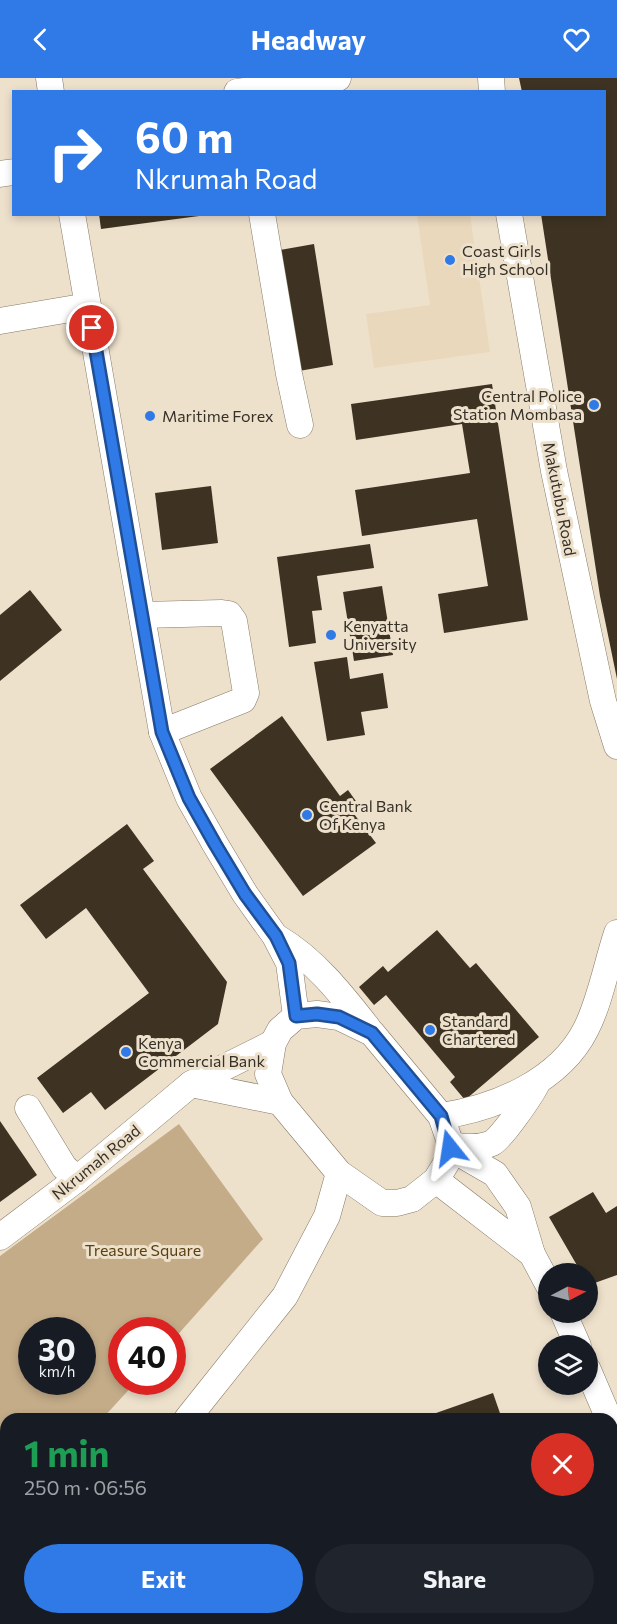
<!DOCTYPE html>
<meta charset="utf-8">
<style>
:root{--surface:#171b24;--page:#20242c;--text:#f1f3f6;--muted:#9ea1a6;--accent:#307ae7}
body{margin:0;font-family:Commissioner,sans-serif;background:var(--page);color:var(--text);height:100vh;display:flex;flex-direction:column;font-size:22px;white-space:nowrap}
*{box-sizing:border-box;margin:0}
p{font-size:20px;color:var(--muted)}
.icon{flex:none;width:33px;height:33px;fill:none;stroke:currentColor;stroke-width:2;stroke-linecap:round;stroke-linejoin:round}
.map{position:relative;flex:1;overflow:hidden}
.drawer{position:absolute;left:0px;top:1335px;width:618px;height:212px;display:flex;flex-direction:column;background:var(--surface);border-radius:18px 18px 0 0;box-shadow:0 3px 9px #0003}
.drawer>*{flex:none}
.top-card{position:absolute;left:12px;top:12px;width:594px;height:126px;border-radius:0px;box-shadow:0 3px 9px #0003;background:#307ae7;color:#fff;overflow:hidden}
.needle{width:39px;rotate:84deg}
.buttons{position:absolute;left:538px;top:1185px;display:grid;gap:12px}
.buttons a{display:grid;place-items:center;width:60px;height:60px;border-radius:50%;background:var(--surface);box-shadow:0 3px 9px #0003;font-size:30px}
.speed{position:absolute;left:18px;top:1239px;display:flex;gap:12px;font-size:30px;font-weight:700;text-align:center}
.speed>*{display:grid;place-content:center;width:78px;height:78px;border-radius:50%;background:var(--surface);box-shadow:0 3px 9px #0003;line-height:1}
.speed small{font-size:15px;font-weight:400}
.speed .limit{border:9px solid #d22;background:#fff;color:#111}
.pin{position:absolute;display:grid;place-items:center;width:51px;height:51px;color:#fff;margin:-26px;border:3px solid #fff;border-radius:50%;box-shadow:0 2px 6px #0007}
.me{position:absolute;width:66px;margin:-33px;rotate:345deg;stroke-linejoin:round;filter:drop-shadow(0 0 4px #0008)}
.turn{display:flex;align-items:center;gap:21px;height:126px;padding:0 24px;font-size:27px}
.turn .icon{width:78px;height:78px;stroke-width:2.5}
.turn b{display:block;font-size:42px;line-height:51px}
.round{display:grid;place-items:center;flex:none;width:63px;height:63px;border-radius:32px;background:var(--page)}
.summary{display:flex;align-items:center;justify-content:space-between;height:102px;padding:0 24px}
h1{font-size:36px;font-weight:700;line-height:45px;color:#1e9e55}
.primary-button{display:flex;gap:12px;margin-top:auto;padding:12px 24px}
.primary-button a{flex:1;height:69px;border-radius:36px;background:var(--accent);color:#fff;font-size:24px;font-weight:700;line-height:69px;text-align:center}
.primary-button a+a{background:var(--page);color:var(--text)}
header{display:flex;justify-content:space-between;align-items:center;height:78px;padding:0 24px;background:var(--accent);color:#fff;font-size:27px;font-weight:700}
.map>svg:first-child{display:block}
</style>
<header><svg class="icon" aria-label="back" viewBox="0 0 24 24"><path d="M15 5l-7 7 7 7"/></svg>Headway<svg class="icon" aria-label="heart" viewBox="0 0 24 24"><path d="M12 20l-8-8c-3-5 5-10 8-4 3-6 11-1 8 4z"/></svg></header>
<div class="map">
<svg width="617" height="1546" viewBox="0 0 617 1546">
<rect width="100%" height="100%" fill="#eee1cc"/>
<path fill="#ead8bc" d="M417,137H470L490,274L374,290L366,236L430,227Z"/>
<path fill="#c4ac88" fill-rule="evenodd" d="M179,1046L263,1161L173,1262L172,1252H122V1304H136L102,1341H6V1516L0,1517V1178ZM32,1252H82V1304H32Z"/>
<g fill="#3e3322">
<path d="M519,0H617V601L600,518L541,136H604V14H522Z"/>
<path d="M99,136H199V138L101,151Z"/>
<path d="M314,166L333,287L299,293L280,172Z"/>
<path d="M492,306L528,542L444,555L438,516L488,508L477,441L362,458L355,412L470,395L462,346L356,362L351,326Z"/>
<path d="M211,408L218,465L162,472L155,415Z"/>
<path d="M370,466L374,490L317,498L322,532L312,533L316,565L289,569L277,479Z"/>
<path d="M382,508L393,577L354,583L343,514Z"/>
<path d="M30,512L62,552L0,603V537Z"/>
<path d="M347,579L350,601L383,595L388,630L361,634L365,657L327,663L314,584Z"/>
<path d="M282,638L340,718L348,712L358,726L351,732L376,765L303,818L210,691Z"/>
<path d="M127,746L154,783L143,791L227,904L218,946L105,1032L91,1014L63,1035L37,1000L149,915L86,830L46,861L20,827Z"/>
<path d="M437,852L470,890L476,885L539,959L465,1022L450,1004L455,999L386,917L374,927L359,909L383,888L388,894Z"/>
<path d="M0,1043L37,1097L0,1124Z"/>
<path d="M593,1114L606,1135L617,1128V1197L589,1207L588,1196H582L549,1139Z"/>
<path d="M493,1315L502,1341H419Z"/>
<path d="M128,1540H180L189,1546H128L125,1544Z"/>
<path d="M257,1540H315L311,1546H265Z"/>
<path d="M320,1540H347L349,1546H322Z"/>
</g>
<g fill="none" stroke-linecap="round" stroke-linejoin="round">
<defs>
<g id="minor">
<path d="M49,0L51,14"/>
<path d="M491,0L492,14"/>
<path d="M237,14L338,0"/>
<path d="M0,96L14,94"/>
<path d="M72,136L162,654L189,720L215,766L245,816L275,858L289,885L296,938"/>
<path d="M262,136L289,296L300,347"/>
<path d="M509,136L554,393L603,623L617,668"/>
<path d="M0,243L88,228"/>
<path d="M142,537L222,535L229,536L234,543L246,615L243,622L162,654"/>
<path d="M278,860C315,882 342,917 368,950"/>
<path d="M317,936L339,939L372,955L441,1038L451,1067L450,1079L436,1102L412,1121L397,1125H382L339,1095L280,1024L268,996L273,965L280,952L296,938Z"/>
<path d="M191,1006L280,1024"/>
<path d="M28,1030L64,1089L77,1101"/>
<path d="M441,1038C496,1030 560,1003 586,951C600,924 607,885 617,855"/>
<path d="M451,1067C465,1069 479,1071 492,1065C501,1061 532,1016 537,1005"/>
<path d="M450,1070L495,1096L518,1129L532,1176L549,1208"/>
<path d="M436,1102L532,1176"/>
<path d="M0,1159L77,1101L191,1006L273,965"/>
<path d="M563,1234L578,1268"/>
<path d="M588,1292L609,1341"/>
<path d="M187,1341L285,1218L327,1138L339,1095"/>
<path d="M68,1546L70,1540"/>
</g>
</defs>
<use href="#minor" stroke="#867a67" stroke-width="27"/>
<use href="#minor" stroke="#fff" stroke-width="26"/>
</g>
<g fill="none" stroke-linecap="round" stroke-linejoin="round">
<defs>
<path id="route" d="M92,250L162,654L189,720L215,766L245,816L276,858L289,885L296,938L317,936L339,939L372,955L441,1038L450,1070"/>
</defs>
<use href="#route" stroke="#1f4f96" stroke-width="15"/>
<use href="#route" stroke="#307ae7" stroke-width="10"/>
</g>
<g fill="#307ae7" stroke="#eee1cc" stroke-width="2">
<circle cx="450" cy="182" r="6"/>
<circle cx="594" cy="327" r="6"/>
<circle cx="150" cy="338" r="6"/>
<circle cx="331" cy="557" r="6"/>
<circle cx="307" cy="737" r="6"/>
<circle cx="430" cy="952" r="6"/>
<circle cx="126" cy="974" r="6"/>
</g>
<g text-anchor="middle" stroke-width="6" stroke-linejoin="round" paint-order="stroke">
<g font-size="16" fill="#353028" stroke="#eee1cc" text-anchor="start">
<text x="462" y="179">Coast Girls<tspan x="462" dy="18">High School</tspan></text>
<text x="582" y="324" text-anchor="end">Central Police<tspan x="582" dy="18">Station Mombasa</tspan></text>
<text x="162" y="344">Maritime Forex</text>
<text x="343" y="554">Kenyatta<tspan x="343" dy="18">University</tspan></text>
<text x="319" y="734">Central Bank<tspan x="319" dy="18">Of Kenya</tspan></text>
<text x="442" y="949">Standard<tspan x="442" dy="18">Chartered</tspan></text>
<text x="138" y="971">Kenya<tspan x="138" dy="18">Commercial Bank</tspan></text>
</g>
<g font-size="16" fill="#353028" stroke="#eee1cc">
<text transform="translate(560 421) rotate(79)" y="6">Makutubu Road</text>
<text transform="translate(96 1084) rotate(-39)" y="6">Nkrumah Road</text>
</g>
<g font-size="16" fill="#593f12" stroke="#eee1cc">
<text x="143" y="1178">Treasure Square</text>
</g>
</g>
</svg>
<div class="buttons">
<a><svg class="needle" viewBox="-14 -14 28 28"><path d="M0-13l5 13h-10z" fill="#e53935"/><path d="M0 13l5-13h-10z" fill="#9ea1a6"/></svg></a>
<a><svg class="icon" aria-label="layers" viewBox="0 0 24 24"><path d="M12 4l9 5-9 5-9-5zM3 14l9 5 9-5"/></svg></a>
</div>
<div class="speed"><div>30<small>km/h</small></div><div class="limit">40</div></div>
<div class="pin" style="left:92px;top:250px;background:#d93025"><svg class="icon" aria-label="arrive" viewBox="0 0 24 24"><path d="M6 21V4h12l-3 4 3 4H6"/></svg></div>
<svg class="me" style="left:450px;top:1070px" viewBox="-20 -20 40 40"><path d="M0-17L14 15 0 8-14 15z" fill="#307ae7" stroke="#fff" stroke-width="4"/></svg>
<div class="top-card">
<div class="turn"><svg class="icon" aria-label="right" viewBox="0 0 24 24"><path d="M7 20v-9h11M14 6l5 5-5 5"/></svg><div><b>60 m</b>Nkrumah Road</div></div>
</div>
<section class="drawer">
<div class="summary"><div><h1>1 min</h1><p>250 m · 06:56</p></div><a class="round" style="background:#d93025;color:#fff"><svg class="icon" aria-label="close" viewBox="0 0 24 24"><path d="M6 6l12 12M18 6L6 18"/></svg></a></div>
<div class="primary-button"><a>Exit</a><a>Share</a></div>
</section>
</div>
